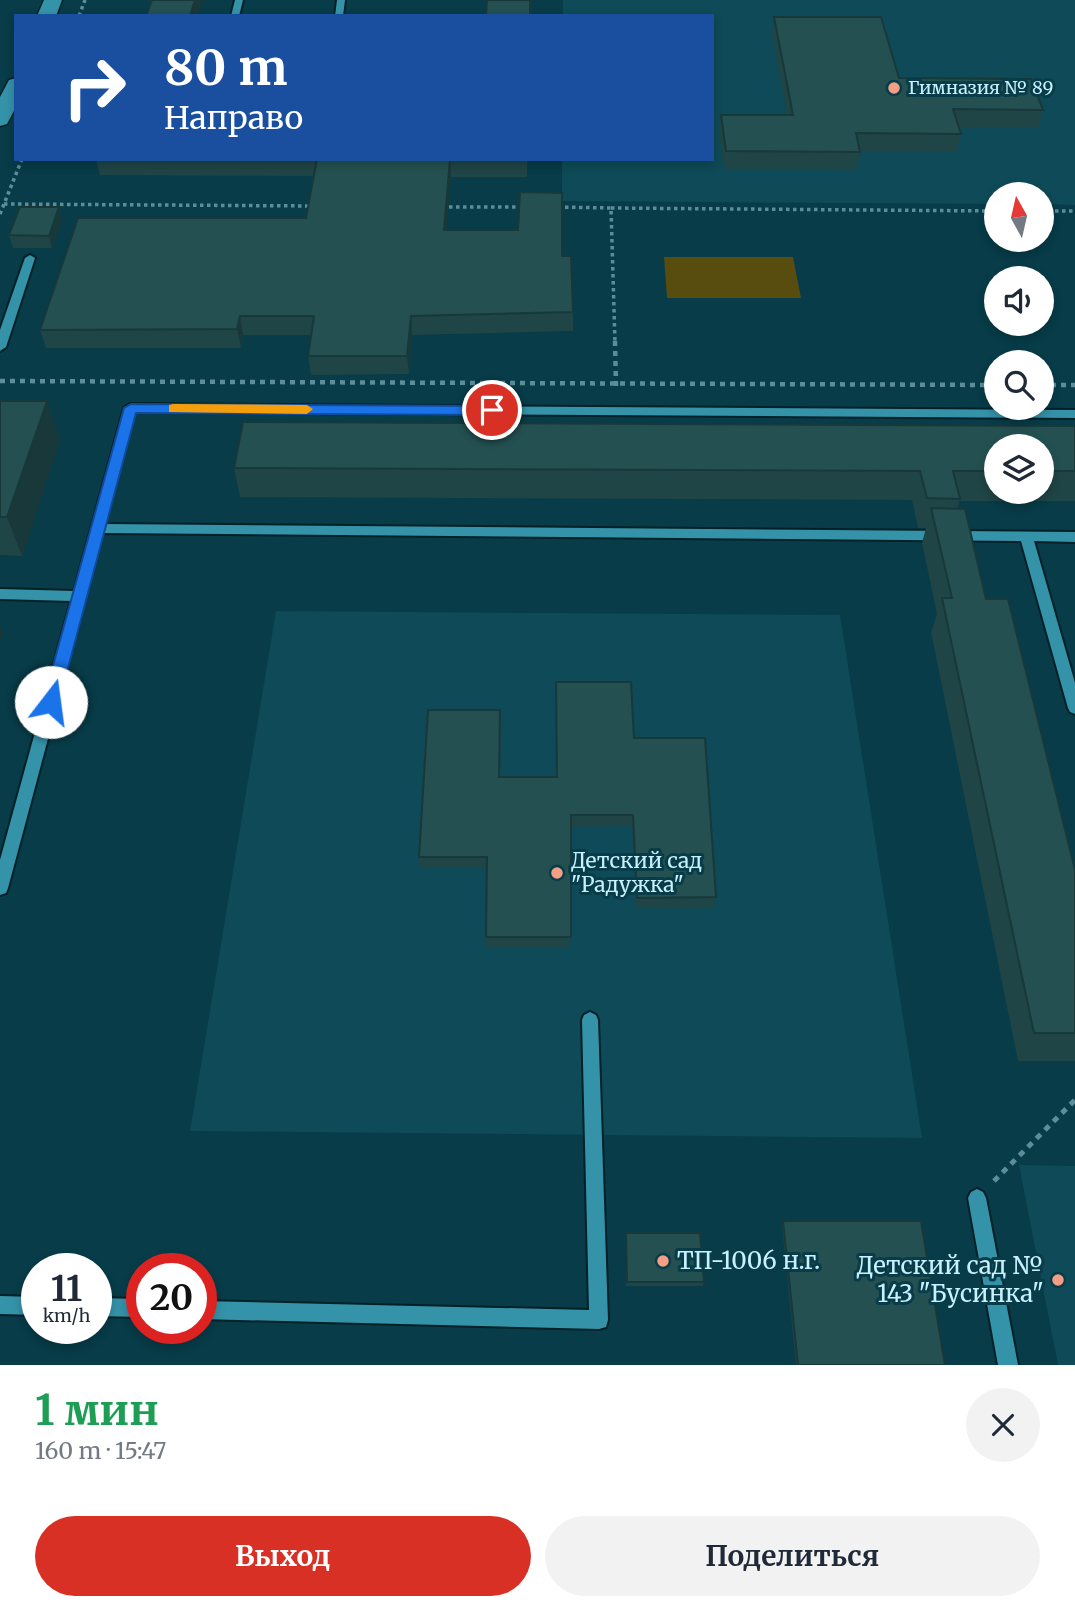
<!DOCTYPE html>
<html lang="ru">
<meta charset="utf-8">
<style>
:root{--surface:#fff;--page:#f2f2f3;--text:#1f2937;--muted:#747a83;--accent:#d93025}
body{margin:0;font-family:Merriweather,serif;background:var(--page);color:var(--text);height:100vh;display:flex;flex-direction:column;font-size:26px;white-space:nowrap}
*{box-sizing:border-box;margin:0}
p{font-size:23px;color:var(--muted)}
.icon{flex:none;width:38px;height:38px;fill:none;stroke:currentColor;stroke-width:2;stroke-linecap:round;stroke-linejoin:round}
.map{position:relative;height:1365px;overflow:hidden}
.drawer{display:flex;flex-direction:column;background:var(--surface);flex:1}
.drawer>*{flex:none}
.hud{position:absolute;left:14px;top:14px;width:700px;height:147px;border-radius:0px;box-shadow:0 4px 10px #0003;background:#1a4fa0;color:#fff;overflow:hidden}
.needle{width:46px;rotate:352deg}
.tools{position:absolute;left:984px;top:182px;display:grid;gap:14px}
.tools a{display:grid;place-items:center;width:70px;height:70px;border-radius:50%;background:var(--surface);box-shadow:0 4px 10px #0003;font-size:35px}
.speed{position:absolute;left:21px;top:1253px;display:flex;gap:14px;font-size:35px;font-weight:700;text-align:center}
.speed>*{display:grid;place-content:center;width:91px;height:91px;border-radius:50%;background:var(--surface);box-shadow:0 4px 10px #0003;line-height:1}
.speed small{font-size:18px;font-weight:400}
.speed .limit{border:10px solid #d22;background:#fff;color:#111}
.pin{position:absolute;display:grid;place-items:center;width:60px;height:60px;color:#fff;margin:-30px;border:4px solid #fff;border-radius:50%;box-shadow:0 2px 7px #0007}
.me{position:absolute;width:77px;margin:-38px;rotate:15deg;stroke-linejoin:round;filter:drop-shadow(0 0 5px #0008)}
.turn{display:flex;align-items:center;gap:24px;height:147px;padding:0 35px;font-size:32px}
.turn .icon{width:91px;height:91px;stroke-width:2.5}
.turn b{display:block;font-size:49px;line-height:60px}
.round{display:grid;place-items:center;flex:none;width:74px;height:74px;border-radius:37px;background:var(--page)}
.overview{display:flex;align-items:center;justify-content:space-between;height:119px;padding:0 35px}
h1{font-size:42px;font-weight:700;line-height:52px;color:#1e9e55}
.action{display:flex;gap:14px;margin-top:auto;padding:14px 35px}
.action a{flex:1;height:80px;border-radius:42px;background:var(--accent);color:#fff;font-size:28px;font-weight:700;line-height:80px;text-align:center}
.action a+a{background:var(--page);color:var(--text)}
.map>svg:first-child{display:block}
</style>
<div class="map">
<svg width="1075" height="1365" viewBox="0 0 1075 1365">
<rect width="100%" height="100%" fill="#073c48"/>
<g fill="#0e4a57">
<path d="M563,0H1075V205L1041,204V194H996V204L562,201V159H712V16H563Z"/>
<path d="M276,611L840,615L922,1138L190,1131Z"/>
<path d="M1019,1165L1075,1166V1365H1058Z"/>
</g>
<path fill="#584c0e" d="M664,257H793L801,298H667Z"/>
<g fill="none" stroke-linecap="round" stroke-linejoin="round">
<defs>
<g id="service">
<path d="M235,0H243L239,16H231Z"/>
<path d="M337,0H345L343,16H335Z"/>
<path d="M30,255L35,258L6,347L0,351V330L25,258Z"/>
<path d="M130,404L1075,410V418L135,412L105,524L1075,532V542L1034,541L1075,683V714L1070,712L1068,708L1021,541L103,533L8,888L6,893L0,895V860L71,601L0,599V589L74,591L124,408Z"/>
<path d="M590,1012L596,1015L598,1020L608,1320L606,1327L599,1329L201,1319V1301L589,1310L582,1020L584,1015Z"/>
<path d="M977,1189L983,1192L986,1198L1018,1365H998L968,1198L971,1192Z"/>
<path d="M0,1296L37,1297V1315L0,1314Z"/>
<path d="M96,1298L142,1299V1317L96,1316Z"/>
</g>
<g id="minor">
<path d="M44,0H62L56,16H37Z"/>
<path d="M16,78V107L7,124L0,126V97L9,80Z"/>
</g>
</defs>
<use href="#service" stroke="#042128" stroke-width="4"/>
<use href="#minor" stroke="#042128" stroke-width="3"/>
<g stroke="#5d8d99" stroke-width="3.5" stroke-dasharray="3.5 3.5" stroke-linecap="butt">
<path d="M79,16L85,0"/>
<path d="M4,204L314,206"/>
<path d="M442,207H524"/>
<path d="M558,207L611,208L615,343"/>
<path d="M611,208L996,211"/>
<path d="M1041,211H1075"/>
<path d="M0,214L22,159"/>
</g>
<g stroke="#5d8d99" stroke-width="4.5" stroke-dasharray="5 5" stroke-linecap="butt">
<path d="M615,341L616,387"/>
<path d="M0,381L996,385"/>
<path d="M1041,385H1075"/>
</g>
<path stroke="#5d8d99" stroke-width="5" stroke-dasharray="6 6" stroke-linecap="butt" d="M994,1181L1075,1100"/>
<use href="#service" fill="#3593a9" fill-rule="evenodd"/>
<use href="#minor" fill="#3593a9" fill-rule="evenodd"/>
</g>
<g fill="#1f4546" fill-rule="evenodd">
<path d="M774,17L899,78L1043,110L1038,127H959L961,134L957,151H860L857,169H724L719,132L721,115H787L772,34Z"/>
<path d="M96,159H527V177H451L446,230L562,256L573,312V331L412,335L409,374L311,375L308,356L311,335H243L241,348H46L40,330L306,218L314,176L100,175Z"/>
<path d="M59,207L62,220L52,248H13L9,235Z"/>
<path d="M0,401L60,440L22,556L0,555Z"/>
<path d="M1075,426V501H959L957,509L1075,870V1061H1018L931,632L937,614L922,543L926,528H918L912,500L240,497L234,468ZM996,446H1041V492H996Z"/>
<path d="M501,722L500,777H557L634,738L716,897L714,908H636L632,826L571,827L570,947L486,948L487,868H420L419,857Z"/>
<path d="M783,1221L945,1365H796L782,1226Z"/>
<path d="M626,1233L704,1282L703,1286H626Z"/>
</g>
<g fill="#193839">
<path d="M195,0H203L198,16H190Z"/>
<path d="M450,159L451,177L445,249L444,230Z"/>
<path d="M59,207L62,220L52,248L49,236Z"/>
<path d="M240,316L243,335L241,348L237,329Z"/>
<path d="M411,316L412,335L409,374L407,356Z"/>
<path d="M47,401L60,440L22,556L7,517Z"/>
<path d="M0,626L3,633L0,643Z"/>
</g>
<g fill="#245051" stroke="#193839" stroke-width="2">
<path d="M152,0H195L190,16H146Z"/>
<path d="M487,0H530V16H486Z"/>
<path d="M774,17H881L899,78L1031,79L1043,110L953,109L961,134L856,133L860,152L726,151L721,115H793Z"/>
<path d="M317,159H450L444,230H518L520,192L562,193V256H571L573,312L411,316L407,356H308L314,316H240L237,329L40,330L78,218H306Z"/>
<path d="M20,207H59L49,236L9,235Z"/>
<path d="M0,401H47L7,517H0Z"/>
<path d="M243,422L1075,426V471H1041V446H996V471H953L960,499L927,498L920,471L234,468Z"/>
<path d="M931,508L965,509L986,599H1008L1075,870V1033H1034L942,598H952Z"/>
<path d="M556,682H631L634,738H705L716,897L637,898L633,815H571V937H486L487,857H419L428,710H500L499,777H557Z"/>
<path d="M783,1221H921L945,1365H798Z"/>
<path d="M626,1233H700L704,1282H627Z"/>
</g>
<path fill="#1a73e8" stroke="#114b97" stroke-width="2" d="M131,404L492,406L498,410L492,415L136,413L59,702L51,708L43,702L124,408Z"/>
<path fill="#f59e0b" d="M173,404L307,405L313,409L307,414L169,412V405Z"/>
<g fill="#f39f86" stroke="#073c48" stroke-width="2.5">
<circle cx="894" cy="88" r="7"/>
<circle cx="557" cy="873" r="7"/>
<circle cx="663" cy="1261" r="7"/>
<circle cx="1058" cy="1280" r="7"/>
</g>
<g text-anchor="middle" stroke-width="6" stroke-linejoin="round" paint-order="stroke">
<g font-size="18" fill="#c7f1fd" stroke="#073c48" text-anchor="start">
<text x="908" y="94">Гимназия № 89</text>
</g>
<g font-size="21" fill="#c7f1fd" stroke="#073c48" text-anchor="start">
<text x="571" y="868">Детский сад<tspan x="571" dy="24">"Радужка"</tspan></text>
</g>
<g font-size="24" fill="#c7f1fd" stroke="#073c48" text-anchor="start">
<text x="677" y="1269">ТП-1006 н.г.</text>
<text x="1044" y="1274" text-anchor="end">Детский сад №<tspan x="1044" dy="28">143 "Бусинка"</tspan></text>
</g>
</g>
</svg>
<div class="tools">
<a><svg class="needle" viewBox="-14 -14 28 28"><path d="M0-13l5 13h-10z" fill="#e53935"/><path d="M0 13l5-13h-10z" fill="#747a83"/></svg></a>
<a><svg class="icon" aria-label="sound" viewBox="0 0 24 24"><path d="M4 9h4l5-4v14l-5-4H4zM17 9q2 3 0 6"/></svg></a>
<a><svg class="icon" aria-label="search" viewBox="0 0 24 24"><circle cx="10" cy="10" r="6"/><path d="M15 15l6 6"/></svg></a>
<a><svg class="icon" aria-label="layers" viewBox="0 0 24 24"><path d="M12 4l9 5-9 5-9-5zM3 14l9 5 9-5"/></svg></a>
</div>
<div class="speed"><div>11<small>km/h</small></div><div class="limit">20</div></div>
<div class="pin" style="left:492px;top:410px;background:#d93025"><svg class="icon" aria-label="arrive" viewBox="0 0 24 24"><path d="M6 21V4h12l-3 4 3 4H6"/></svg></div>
<svg class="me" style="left:51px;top:702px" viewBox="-20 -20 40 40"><circle r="19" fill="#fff"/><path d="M0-13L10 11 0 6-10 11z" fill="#1a73e8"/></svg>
<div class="hud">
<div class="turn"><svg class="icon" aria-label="right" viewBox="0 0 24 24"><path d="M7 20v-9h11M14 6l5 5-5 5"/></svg><div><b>80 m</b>Направо</div></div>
</div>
</div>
<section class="drawer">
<div class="overview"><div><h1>1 мин</h1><p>160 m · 15:47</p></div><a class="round"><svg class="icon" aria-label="close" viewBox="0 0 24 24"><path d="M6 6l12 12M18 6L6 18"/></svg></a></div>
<div class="action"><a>Выход</a><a>Поделиться</a></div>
</section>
